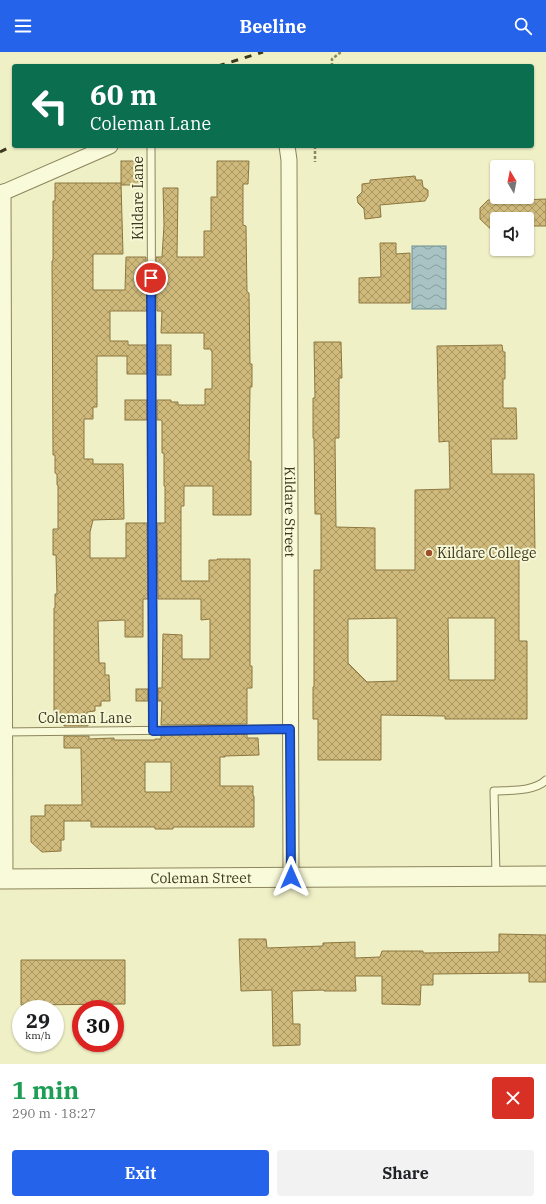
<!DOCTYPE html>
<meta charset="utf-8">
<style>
:root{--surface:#fff;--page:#f2f2f2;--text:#202124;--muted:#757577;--accent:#2563eb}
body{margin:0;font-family:"IBM Plex Serif",serif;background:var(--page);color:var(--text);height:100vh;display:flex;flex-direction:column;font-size:15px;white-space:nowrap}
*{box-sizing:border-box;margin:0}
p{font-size:13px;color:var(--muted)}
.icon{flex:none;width:22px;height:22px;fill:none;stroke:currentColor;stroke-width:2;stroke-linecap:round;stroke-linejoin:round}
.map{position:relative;height:1012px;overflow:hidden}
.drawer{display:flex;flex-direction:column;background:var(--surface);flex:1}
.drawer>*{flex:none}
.guide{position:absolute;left:12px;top:12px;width:522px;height:84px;border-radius:4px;box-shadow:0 1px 3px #0004;background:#0b6e4f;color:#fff;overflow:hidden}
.needle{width:26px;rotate:350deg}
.tools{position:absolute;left:490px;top:108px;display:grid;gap:8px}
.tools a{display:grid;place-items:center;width:44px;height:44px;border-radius:4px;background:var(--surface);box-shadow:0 1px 3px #0004;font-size:20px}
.speed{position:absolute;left:12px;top:948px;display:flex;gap:8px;font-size:20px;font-weight:700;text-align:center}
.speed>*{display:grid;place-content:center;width:52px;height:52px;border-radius:50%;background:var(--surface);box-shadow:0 1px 3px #0004;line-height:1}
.speed small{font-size:10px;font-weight:400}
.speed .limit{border:6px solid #d22;background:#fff;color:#111}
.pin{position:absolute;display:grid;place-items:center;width:34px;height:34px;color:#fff;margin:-17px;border:2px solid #fff;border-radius:50%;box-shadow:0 1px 4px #0007}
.me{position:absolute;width:44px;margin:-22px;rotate:0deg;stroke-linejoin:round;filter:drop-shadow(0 0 3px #0008)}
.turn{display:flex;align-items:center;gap:14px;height:84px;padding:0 12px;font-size:18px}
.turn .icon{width:52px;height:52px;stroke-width:2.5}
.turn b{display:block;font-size:28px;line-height:34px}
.round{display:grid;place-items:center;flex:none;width:42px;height:42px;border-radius:4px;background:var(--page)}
.summary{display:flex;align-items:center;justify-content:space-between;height:68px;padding:0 12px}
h1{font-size:24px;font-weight:700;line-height:30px;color:#1e9e55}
.action{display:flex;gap:8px;margin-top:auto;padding:8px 12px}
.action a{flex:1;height:46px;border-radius:4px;background:var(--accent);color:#fff;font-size:16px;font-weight:700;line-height:46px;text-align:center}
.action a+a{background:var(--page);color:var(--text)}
header{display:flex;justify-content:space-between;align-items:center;height:52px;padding:0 12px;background:var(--accent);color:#fff;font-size:18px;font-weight:700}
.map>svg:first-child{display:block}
</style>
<header><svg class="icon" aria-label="menu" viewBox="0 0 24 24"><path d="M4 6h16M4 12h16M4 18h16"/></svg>Beeline<svg class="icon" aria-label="search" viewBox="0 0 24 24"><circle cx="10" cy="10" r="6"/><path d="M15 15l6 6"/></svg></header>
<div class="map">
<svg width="546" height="1012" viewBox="0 0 546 1012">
<defs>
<pattern id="water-waves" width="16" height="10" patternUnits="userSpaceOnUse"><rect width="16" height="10" fill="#a8c3c4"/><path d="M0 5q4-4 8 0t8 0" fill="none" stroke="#8a9f9f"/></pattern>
<pattern id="building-cross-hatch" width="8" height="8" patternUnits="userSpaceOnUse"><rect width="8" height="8" fill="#cfba7b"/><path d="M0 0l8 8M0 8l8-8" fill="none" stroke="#a99864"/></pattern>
</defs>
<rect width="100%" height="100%" fill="#eff0c6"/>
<rect fill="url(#water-waves)" stroke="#6e9093" x="412" y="194" width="34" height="63"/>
<g fill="url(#building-cross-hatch)" stroke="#8d7740" fill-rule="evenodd">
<rect x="121" y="109" width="18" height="24"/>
<path d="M217,109H249L248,132H243V173L246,174L247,240L249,241L250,312H252V335H250L249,409H251V463H213V434H184V454H181V529H209V508H217V507H250V614H252V636H247V672L161,673L162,649H158V636H162L163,582L182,583V607H210V567L201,568V547H158L157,471H165V434H164V401H162V369L161,368H157V348H171V350H178V353H205V337H212V299H211V297H204V281H161L162,259H157L156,205H162L164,173L163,136H178L177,205H204V179H211V145H217Z"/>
<path d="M415,124L416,128H422L423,135L428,138V144L425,149L380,153L381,165L365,167L364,157L358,151L357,145L362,140V132L370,131V128Z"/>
<path d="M55,131H121L123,202H93V238H125L126,205H146L147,259H110V289H128V293H147V322H127V304H97V355H93V367H84V407H93V412H123L124,467L93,468L90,480V506H126V471H147L148,547H143V585H125V568L98,569L99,611H105V623H109L110,649H101V654H95V659L87,660L88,674H64V668H57V662H54V556H55V542H57L56,503H53V477H58V433H57V422L55,421V403H53L52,209H53V149H55Z"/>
<path d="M502,145H519V148L546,147V174H527V167H497V183L480,167V156L488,148H502Z"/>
<path d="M380,191H396V202L410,201V251H359V226L381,225Z"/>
<path d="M314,290H341L342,326H339V386H335L336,475L375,476V518H415V438L450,437L449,389L439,390L437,294L502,293L503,300H505V327H503V356H516L517,387H491L492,422H534L535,502H519V589H527V667H445V664L381,663V708H318V667H313V635H314V518H321V462H315L314,386H313V346H315ZM397,566V629L367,630L348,611V567ZM448,566H495V628H449Z"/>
<rect x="157" y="293" width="14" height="30"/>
<rect x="125" y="348" width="22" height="20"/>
<rect x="136" y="637" width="12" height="12"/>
<path d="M247,682V686H258L259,703L225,704V705H220V734H253V744H254V775H173V777H155V775H91V769H64V788H61V799L42,800L31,790V764H45V753H82L81,696H64V684H89V687L114,686V688H155V687H161V683ZM145,710H171V740H145Z"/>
<path d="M499,882L546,883V930H529V921L433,922V933H421L420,953L382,952V924H355L356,939H324V938L292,939L293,972H300V993L273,994L272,938L241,939L239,887H266L267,896L323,894V891L355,890V906L380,905L382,899H423V901L499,900Z"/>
<path d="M21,908H125V952L21,953Z"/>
</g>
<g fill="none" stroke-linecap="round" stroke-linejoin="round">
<defs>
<g id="service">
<path d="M151,94L153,679"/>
<path d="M3,680L290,677"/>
<path d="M496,824L494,739C510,738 534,740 546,728"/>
</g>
<g id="minor">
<path id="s1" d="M287,94L289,108L291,825"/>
<path d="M3,140L5,827"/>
<path d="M0,142L110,94"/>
</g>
<g id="tertiary">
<path id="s2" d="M0,827L546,824"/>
</g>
</defs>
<use href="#service" stroke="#8c865b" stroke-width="9"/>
<use href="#minor" stroke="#8c865b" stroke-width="17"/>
<use href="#tertiary" stroke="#8c865b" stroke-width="21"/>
<g stroke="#8c865b" stroke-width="2.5" stroke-dasharray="3 2" stroke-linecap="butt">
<path d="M332,14V7L341,0"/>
<path d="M315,94V110"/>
</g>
<use href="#service" stroke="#f9fada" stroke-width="7"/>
<use href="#minor" stroke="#f9fada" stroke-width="15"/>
<use href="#tertiary" stroke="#f9fada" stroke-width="19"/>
<g stroke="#3c371f" stroke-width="3" stroke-dasharray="7 7" stroke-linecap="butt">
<path d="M218,14L263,0"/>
<path d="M0,100L14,93"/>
</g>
</g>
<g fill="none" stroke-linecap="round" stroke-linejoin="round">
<defs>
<path id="route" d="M151,226L153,679L290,677L291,825"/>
</defs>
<use href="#route" stroke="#184099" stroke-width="10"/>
<use href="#route" stroke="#2563eb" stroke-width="7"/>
</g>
<circle fill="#9e4e29" stroke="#f6f7d6" stroke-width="1.5" cx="429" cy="501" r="4"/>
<g text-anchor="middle" stroke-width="4" stroke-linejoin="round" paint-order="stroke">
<g font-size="14" fill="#3c371f" stroke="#f6f7d6">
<text transform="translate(138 146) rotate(-90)" y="5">Kildare Lane</text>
<text dy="5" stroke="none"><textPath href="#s1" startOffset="366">Kildare Street</textPath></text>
<text x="85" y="671">Coleman Lane</text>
<text dy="5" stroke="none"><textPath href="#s2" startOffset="201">Coleman Street</textPath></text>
</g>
<g font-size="14" fill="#3c371f" stroke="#f6f7d6" text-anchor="start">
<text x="437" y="506">Kildare College</text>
</g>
</g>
</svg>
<div class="tools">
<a><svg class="needle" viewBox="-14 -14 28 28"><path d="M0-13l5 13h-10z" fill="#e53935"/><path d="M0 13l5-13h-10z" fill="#757577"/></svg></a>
<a><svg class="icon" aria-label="sound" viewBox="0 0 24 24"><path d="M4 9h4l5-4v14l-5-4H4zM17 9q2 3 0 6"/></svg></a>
</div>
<div class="speed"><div>29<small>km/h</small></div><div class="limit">30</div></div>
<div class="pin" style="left:151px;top:226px;background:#d93025"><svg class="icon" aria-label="arrive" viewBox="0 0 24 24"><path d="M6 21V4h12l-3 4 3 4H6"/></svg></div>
<svg class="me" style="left:291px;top:825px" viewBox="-20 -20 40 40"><path d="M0-17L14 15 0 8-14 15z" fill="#2563eb" stroke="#fff" stroke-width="4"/></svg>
<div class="guide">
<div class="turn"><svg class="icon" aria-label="left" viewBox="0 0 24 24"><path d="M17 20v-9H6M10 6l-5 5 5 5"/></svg><div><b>60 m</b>Coleman Lane</div></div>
</div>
</div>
<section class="drawer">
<div class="summary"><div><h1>1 min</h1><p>290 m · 18:27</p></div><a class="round" style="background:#d93025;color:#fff"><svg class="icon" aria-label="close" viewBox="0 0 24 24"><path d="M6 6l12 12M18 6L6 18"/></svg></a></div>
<div class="action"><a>Exit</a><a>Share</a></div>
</section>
